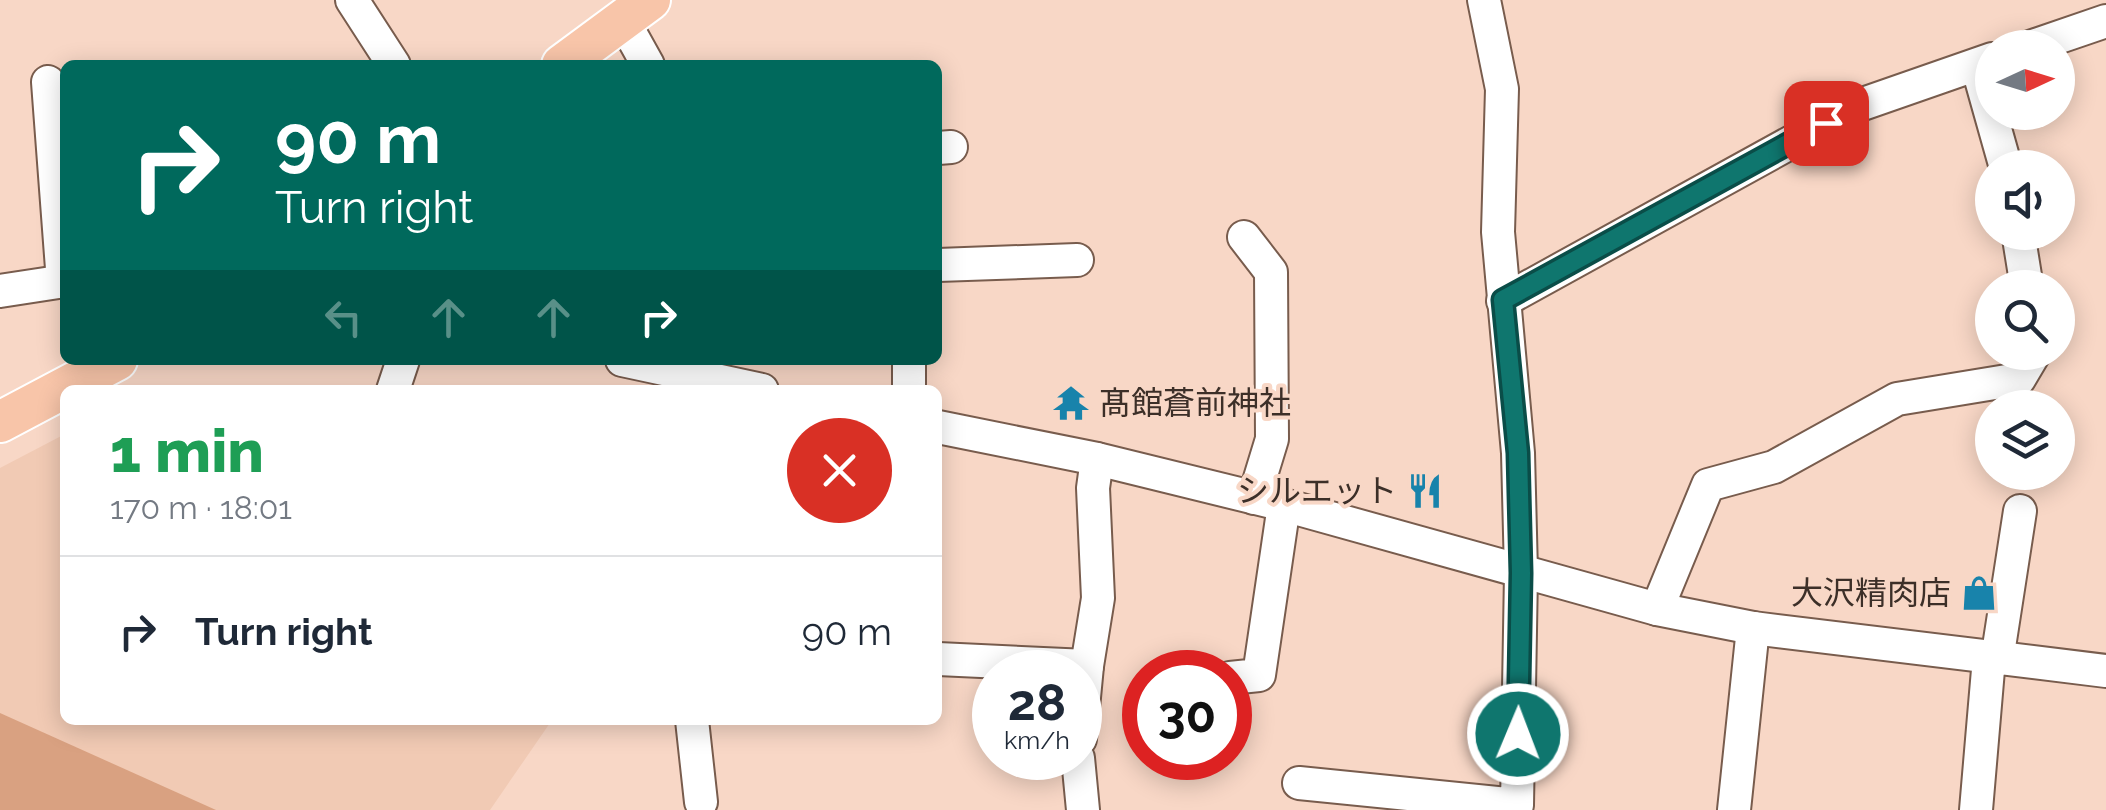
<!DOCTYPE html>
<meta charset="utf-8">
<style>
:root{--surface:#fff;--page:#f2f2f3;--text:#1f2937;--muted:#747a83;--line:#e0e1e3}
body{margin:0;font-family:Raleway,"Noto Sans JP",sans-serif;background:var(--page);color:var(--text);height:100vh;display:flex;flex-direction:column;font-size:38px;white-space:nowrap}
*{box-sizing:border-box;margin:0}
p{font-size:32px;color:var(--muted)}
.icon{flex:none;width:55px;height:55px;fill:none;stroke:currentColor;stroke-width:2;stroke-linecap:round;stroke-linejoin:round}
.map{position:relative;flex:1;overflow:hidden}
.sheet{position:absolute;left:60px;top:385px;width:882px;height:340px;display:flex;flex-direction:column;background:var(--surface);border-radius:15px;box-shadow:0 5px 25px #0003}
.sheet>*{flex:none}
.top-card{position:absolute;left:60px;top:60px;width:882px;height:305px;border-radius:15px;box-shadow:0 5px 25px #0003;background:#00695c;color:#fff;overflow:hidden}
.needle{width:65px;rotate:86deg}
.buttons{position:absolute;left:1975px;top:30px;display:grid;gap:20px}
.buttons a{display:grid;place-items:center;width:100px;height:100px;border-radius:50%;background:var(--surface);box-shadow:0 5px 25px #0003;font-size:50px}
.speed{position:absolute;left:972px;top:650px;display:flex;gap:20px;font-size:50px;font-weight:700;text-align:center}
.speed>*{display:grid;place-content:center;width:130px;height:130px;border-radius:50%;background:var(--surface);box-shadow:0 5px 25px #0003;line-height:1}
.speed small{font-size:25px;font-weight:400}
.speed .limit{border:15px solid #d22;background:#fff;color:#111}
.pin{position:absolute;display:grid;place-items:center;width:85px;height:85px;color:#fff;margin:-42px;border-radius:20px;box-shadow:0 5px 15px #0006}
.me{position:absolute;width:110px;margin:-55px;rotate:1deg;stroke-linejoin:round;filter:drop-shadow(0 0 8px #0008)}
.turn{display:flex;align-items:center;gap:35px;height:210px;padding:0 50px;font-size:45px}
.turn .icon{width:130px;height:130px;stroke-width:2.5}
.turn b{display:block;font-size:70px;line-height:85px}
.lanes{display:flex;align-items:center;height:95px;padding:0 50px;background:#0003;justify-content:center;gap:50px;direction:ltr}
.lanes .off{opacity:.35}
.round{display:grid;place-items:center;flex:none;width:105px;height:105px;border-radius:52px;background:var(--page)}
.overview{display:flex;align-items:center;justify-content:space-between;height:170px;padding:0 50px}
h1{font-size:60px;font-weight:800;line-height:75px;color:#1e9e55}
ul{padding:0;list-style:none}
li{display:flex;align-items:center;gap:30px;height:150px;padding:0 50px;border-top:2px solid var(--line)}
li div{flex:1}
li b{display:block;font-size:38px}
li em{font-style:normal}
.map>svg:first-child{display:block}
</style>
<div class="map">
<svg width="2106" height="810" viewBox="0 0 2106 810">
<rect width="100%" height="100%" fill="#f8d7c6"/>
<path fill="#f1cab4" d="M65,434V720H552L490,810H0V468Z"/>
<path fill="#d9a181" d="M0,713L216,810H0Z"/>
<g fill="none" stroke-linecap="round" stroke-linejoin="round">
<defs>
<g id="minor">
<path d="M352,0L394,65"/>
<path d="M623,20L648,65"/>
<path d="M2027,48L2106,21"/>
<path d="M1977,65L2006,168"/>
<path d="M48,82L63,282"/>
<path d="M938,148L951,147"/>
<path d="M2018,232L2027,288"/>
<path d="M1244,237L1271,272L1272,439L1254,498"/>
<path d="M938,265L1077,260"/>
<path d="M0,291L65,281"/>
<path d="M1503,301L1857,106L1992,59"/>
<path d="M622,360L762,390"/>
<path d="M909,360V390"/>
<path d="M393,390L403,360"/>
<path d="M938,427L1097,459L1284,505L1657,609L1753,628L2106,671"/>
<path d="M1657,609L1708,485L1774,467L1897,399L2019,379L2035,352"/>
<path d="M938,659L1087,666"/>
<path d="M1997,660L2020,511"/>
<path d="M1230,678L1259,675L1284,505"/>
<path d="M692,720L701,802"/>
<path d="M1080,739L1087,666L1098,598L1093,488L1097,459"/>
<path d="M1078,758L1083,810"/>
<path d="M1299,783L1517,805L1521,573L1518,453L1498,232L1502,89L1484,0"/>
<path d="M1734,810L1753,628"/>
<path d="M1976,810L1989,658"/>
</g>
<g id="major">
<path d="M562,65L650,0"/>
<path d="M0,422L117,360"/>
</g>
</defs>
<use href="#minor" stroke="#785c4d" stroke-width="36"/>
<use href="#major" stroke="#fff" stroke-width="44"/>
<use href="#minor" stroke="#fff" stroke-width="32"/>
<use href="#major" stroke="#f8c5a9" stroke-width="40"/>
</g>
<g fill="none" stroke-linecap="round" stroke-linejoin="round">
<defs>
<path id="route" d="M1518,734L1521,573L1518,453L1503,300L1826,123"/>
</defs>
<use href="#route" stroke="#0a4d48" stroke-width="25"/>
<use href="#route" stroke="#0f766e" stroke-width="18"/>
</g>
<defs>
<symbol id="temple-bare" viewBox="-9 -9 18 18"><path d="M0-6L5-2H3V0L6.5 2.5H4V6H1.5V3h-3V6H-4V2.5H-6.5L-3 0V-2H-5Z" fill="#1883ab" stroke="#f8d7c6" stroke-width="2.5" paint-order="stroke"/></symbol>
<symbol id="restaurant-bare" viewBox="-9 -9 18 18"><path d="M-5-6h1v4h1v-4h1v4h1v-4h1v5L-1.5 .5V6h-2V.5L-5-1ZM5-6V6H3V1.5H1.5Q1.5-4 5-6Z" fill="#1883ab" stroke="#f8d7c6" stroke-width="2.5" paint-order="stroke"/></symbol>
<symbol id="shop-bare" viewBox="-9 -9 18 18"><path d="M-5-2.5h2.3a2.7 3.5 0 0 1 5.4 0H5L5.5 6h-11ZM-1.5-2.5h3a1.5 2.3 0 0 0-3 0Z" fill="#1883ab" stroke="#f8d7c6" stroke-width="2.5" paint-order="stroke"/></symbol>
</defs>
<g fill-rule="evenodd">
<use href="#temple-bare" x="1046" y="378" width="50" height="50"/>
<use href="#restaurant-bare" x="1400" y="466" width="50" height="50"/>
<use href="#shop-bare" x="1954" y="568" width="50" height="50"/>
</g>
<g text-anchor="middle" stroke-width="8" stroke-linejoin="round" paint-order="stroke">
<g font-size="32" fill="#3c2f28" stroke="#f8d7c6" text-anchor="end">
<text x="1099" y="414" text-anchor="start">髙館蒼前神社</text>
<text x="1397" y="502">シルエット</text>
<text x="1951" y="604">大沢精肉店</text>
</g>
</g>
</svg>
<div class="buttons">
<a><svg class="needle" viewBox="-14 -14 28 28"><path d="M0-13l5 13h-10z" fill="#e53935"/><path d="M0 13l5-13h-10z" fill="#747a83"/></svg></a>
<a><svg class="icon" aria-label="sound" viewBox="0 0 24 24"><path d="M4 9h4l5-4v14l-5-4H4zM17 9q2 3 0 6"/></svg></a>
<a><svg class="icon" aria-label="search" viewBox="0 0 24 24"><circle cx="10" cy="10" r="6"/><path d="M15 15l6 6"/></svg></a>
<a><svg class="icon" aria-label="layers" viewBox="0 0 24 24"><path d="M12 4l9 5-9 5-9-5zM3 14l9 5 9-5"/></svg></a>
</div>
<div class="speed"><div>28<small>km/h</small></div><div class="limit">30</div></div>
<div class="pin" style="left:1826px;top:123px;background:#d93025"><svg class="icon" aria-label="arrive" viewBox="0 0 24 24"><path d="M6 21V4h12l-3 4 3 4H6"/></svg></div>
<svg class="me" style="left:1518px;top:734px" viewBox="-20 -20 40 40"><circle r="17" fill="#0f766e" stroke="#fff" stroke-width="3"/><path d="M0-11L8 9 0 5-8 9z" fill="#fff"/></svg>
<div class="top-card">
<div class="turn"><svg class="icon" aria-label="right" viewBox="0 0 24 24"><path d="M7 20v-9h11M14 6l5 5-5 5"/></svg><div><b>90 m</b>Turn right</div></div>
<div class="lanes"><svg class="icon off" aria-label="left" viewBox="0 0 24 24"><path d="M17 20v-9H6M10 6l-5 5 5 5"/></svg><svg class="icon off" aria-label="ahead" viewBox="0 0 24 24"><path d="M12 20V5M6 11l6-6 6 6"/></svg><svg class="icon off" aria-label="ahead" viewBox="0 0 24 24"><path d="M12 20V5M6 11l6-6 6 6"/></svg><svg class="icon" aria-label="right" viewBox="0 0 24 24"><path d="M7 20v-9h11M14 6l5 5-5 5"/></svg></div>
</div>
<section class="sheet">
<div class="overview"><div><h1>1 min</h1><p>170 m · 18:01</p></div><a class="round" style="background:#d93025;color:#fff"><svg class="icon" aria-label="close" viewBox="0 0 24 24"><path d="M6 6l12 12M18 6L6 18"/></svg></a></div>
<ul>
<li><svg class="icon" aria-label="right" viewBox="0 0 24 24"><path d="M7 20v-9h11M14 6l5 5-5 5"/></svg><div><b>Turn right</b></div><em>90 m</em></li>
</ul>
</section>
</div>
